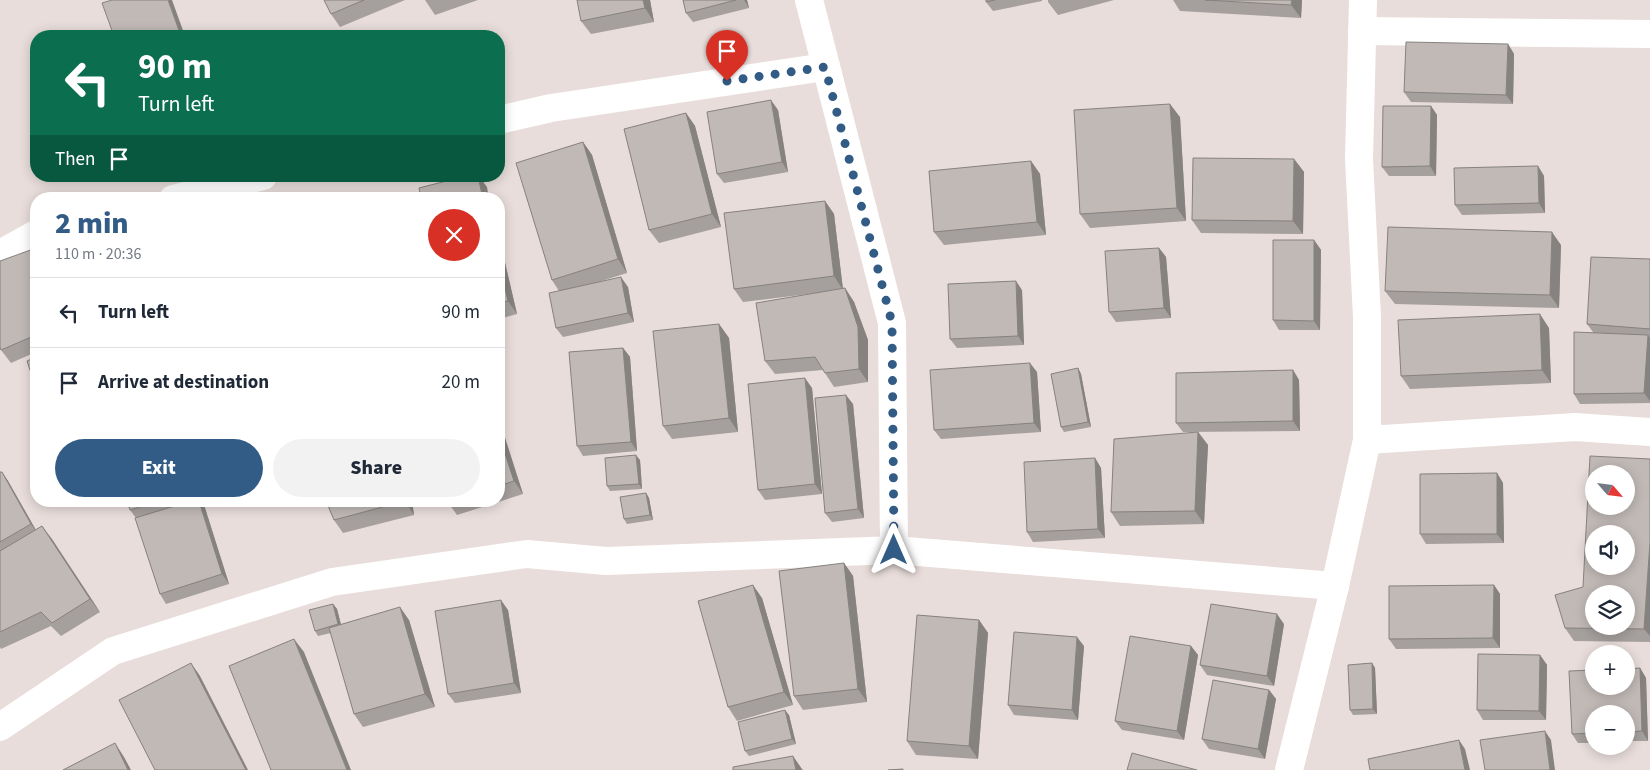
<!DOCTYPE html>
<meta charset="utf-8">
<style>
:root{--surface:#fff;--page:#f2f2f3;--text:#1f2937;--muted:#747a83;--line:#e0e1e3;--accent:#325c85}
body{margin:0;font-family:"Source Sans 3",sans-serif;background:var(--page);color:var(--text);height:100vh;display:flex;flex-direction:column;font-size:19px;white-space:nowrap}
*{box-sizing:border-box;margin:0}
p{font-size:16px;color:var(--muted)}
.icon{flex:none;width:28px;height:28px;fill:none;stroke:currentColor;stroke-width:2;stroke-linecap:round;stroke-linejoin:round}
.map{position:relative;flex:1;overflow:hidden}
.drawer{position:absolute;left:30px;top:192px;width:475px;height:315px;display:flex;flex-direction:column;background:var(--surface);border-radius:20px;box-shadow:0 2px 12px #0003}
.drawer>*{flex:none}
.top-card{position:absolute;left:30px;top:30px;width:475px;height:152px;border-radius:20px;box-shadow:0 2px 12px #0003;background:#0b6e4f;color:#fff;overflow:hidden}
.needle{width:32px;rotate:118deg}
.controls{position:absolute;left:1585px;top:465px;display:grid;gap:10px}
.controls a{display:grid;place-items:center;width:50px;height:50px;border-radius:50%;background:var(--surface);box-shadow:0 2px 12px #0003;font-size:25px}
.pin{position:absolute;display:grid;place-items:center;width:42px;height:42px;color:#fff;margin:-51px -21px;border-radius:50% 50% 50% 0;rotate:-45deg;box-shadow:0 0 5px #0007}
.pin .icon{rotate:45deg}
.me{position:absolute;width:55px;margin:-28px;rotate:0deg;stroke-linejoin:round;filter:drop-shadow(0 0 4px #0008)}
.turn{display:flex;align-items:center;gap:18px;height:105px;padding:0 25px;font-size:22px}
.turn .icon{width:65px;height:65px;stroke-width:2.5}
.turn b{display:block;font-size:35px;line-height:42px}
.then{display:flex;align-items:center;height:48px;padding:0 25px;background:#0003;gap:10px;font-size:19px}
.round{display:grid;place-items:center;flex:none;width:52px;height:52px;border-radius:26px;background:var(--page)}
.head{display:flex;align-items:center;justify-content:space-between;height:85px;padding:0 25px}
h1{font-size:30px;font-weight:800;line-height:38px;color:var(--accent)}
.primary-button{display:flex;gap:10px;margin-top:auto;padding:10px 25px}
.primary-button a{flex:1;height:58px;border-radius:30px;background:var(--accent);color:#fff;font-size:20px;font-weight:800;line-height:58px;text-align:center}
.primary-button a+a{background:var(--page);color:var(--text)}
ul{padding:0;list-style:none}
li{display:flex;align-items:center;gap:15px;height:70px;padding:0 25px;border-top:1px solid var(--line)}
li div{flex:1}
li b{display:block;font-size:19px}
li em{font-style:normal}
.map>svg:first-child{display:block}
</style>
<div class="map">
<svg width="1650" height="770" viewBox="0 0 1650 770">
<rect width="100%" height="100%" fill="#e8ddda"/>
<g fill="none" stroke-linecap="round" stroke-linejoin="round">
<g stroke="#fff" stroke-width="28">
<path d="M809,0L892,323L894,550"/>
<path d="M1362,31L1650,34"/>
<path d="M499,120L551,108L825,67"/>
<path d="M173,199L263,176"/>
<path d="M0,254L36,234"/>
<path d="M1367,440L1575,427L1650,432"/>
<path d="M0,727L113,651L332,582L527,554L606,561L894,550L1335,586"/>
<path d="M1289,770L1335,586L1367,440V317L1359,159L1363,0"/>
</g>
</g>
<g fill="#a59f9d">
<path d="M324,0H405L340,27L331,14Z"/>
<path d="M425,0H478L435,15Z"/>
<path d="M577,0H650L654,22L591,34L581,21Z"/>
<path d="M683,0H747L749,8L693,22L686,13Z"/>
<path d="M986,0H1042V1L993,11L986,2Z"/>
<path d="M1048,0H1114L1058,15L1048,2Z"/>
<path d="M1173,0H1302L1301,18L1180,11Z"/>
<path d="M1508,44L1514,54L1513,104L1411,102L1404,92Z"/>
<path d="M1431,106L1437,115L1436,176H1389L1382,167Z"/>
<path d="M778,110L788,172L724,183L717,174Z"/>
<path d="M686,113L695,126L721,227L659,243L649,230Z"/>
<path d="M1180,117L1186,221L1090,228L1080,214Z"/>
<path d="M583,142L592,155L627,273L595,283L628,287L634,322L563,337L556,328L559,291L552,280Z"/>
<path d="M1294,159L1304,172L1303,234L1201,233L1192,220Z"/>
<path d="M1031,161L1040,174L1046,235L944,245L934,232Z"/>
<path d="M1538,166L1544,176L1545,213L1462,215L1455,205Z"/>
<path d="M825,201L834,214L843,289L845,288L854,302L868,340V382L834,387L823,370L775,374L765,361L816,293L743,302L734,289Z"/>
<path d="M499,237L517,314L499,319Z"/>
<path d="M1314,240L1321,250L1320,330H1279L1273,320Z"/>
<path d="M1561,245L1559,308L1395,304L1385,291Z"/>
<path d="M36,248V352L11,363L1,350Z"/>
<path d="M1159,248L1166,257L1171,318L1116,322L1109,312Z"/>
<path d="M1650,259V403L1580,404L1574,394L1593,332L1587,324Z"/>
<path d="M1022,290L1024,345L957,348L950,339Z"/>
<path d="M719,324L729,338L738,432L672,439L663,426Z"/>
<path d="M1549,328L1551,383L1410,389L1401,376Z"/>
<path d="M623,348L630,357L637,451L583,456L577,446Z"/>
<path d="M1078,368L1081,374L1091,427L1064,432L1061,427Z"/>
<path d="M1293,370L1299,380L1300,431L1183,432L1176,423Z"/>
<path d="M1037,372L1041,432L941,439L934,430Z"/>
<path d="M812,388L822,494L765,500L758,490Z"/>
<path d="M853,404L864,518L832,522L825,513Z"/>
<path d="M499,419L523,494L457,515L447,501H499Z"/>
<path d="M1198,432L1208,445L1204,524L1120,526L1111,512Z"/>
<path d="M1095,458L1101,468L1105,538L1033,542L1027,532Z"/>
<path d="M1650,459V642L1574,641L1565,628L1583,587Z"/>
<path d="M640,460L642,489L610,491L607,486Z"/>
<path d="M0,472H2L8,481L36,530L42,526L100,612L61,636L51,626L1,649L0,647Z"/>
<path d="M1497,473L1503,483L1504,543L1426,544L1420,534Z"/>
<path d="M646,493L649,498L653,520L627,524L624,519Z"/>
<path d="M127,501H200L205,508L229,584L166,604L160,594L136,518L130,510Z"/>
<path d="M326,501H412L414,515L343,533L334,520Z"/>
<path d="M844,563L853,576L867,702L803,710L794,696Z"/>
<path d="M1494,585L1500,594V648L1396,649L1389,639Z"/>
<path d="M762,598L793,705L737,721L728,707Z"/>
<path d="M333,604L337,609L341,624L409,620L435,707L363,727L354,714L331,633L318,636L315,631Z"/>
<path d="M508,610L521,693L455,703L448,694Z"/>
<path d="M979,620L988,633L978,759L916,755L907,741Z"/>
<path d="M1284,624L1274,686L1207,675L1200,665Z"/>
<path d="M1084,646L1078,720L1014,715L1008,705Z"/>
<path d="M1191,646L1198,655L1184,740L1122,730L1115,721Z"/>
<path d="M1540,655L1547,665L1546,720H1483L1477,710Z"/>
<path d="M1372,663L1375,668L1377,714L1353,715L1350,710Z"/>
<path d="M1640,668L1646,678L1648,741H1626V714H1594V743H1578L1572,734Z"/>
<path d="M1269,690L1276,699L1265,759L1209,749L1202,739Z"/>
<path d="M789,715L796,744L749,756L745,751Z"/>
</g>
<g fill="#86827f">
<path d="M168,0H172L185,36H181Z"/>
<path d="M643,0H650L654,22L645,8Z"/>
<path d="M744,0H747L749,8Z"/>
<path d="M1292,0H1302L1301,18L1291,5Z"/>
<path d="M1508,44L1514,54L1513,104L1506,95Z"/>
<path d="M771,100L778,110L788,172L782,162Z"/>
<path d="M1170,104L1180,117L1186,221L1177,208Z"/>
<path d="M1431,106L1437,115L1436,176L1430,166Z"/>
<path d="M686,113L695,126L721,227L712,214Z"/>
<path d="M583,142L592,155L627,273L618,259Z"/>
<path d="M1294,159L1304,172L1303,234L1293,221Z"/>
<path d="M1031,161L1040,174L1046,235L1037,222Z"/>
<path d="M1538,166L1544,176L1545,213L1539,203Z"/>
<path d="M478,176H479L487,187L489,199H483Z"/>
<path d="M825,201L834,214L843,290L834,276Z"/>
<path d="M1552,232L1561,245L1559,308L1550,295Z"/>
<path d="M499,237L517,314L508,301L499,262Z"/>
<path d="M1314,240L1321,250L1320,330L1314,321Z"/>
<path d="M1159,248L1166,257L1171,318L1164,308Z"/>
<path d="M621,277L628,287L634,322L628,313Z"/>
<path d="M1016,281L1022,290L1024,345L1018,336Z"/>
<path d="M845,288L854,302L868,340V382L859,369Z"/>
<path d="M1540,314L1549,328L1551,383L1542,370Z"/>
<path d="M719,324L729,338L738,432L729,418Z"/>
<path d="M1648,335L1650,338V401L1644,393Z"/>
<path d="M623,348L630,357L637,451L631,442Z"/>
<path d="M1030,363L1037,372L1041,432L1034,423Z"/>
<path d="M1078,368L1081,374L1091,427L1088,422Z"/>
<path d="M1293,370L1299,380L1300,431L1293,421Z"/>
<path d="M805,378L812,388L822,494L815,484Z"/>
<path d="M846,395L853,404L864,518L858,509Z"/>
<path d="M499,419L523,494L514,481L499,435Z"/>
<path d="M1198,432L1208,445L1204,524L1195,511Z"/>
<path d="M636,455L640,460L642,489L639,484Z"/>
<path d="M1095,458L1101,468L1105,538L1098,529Z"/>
<path d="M2,472L8,481L38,534L31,524Z"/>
<path d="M1497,473L1503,483L1504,543L1497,534Z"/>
<path d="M646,493L649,498L653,520L650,515Z"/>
<path d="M199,501H200L205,508L229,584L222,574Z"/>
<path d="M405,501H412L414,515Z"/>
<path d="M42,526L52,539L100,612L90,599Z"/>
<path d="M1650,542V636L1644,629Z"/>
<path d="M844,563L853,576L867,702L858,689Z"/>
<path d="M753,585L762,598L793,705L784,692Z"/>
<path d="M1494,585L1500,594V648L1493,638Z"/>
<path d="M501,600L508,610L521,693L514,683Z"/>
<path d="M333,604L337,609L342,629L338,624Z"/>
<path d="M400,607L409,620L435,707L425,694Z"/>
<path d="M1277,614L1284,624L1274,686L1267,676Z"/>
<path d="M979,620L988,633L978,759L969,746Z"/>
<path d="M1077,637L1084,646L1078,720L1072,710Z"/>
<path d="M294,639L304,652L351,770H347Z"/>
<path d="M1191,646L1198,655L1184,740L1177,731Z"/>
<path d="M1540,655L1547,665L1546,720L1539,711Z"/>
<path d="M191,663L200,676L248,770H246Z"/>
<path d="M1372,663L1375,668L1377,714L1373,709Z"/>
<path d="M1640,668L1646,678L1648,741L1642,731Z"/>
<path d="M1269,690L1276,699L1265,759L1258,749Z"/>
<path d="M785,710L789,715L796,744L792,739Z"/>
<path d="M1545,731L1551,740L1555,770H1550Z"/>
<path d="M1459,740L1465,749L1470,770H1465Z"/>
<path d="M115,743L124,757L131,770H128Z"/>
<path d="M793,756L802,769L803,770H796Z"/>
</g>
<g fill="#c0b9b6" stroke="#86827f" fill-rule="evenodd">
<path d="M112,0H168L181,36H114L102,3Z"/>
<path d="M324,0H364L331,14Z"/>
<path d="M577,0H643L645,8L581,21Z"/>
<path d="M683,0H736L686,13Z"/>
<path d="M986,0H995L986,2Z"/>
<path d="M1205,0H1292L1291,5Z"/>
<path d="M1406,42L1508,44L1506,95L1404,92Z"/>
<path d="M771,100L782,162L717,174L707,112Z"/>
<path d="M1170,104L1177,208L1080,214L1074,110Z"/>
<path d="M1383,106H1431L1430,166L1382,167Z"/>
<path d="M686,113L712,214L649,230L624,129Z"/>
<path d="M583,142L618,259L552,280L516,163Z"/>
<path d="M1193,158L1294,159L1293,221L1192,220Z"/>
<path d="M1031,161L1037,222L934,232L929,171Z"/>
<path d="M1538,166L1539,203L1455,205L1454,168Z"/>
<path d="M466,176H478L483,199H421L419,188Z"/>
<path d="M374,194L375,199H357Z"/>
<path d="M825,201L834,276L734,289L724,213Z"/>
<path d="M1388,227L1552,232L1550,295L1385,291Z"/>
<path d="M1273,240H1314V321L1273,320Z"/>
<path d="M36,248V335L1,350L0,347V261Z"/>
<path d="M1159,248L1164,308L1109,312L1105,251Z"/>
<path d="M1591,257L1650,259V329L1587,324Z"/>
<path d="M499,262L508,301L499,303Z"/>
<path d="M621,277L628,313L556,328L549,293Z"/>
<path d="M1016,281L1018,336L950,339L948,284Z"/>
<path d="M845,288L858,327L859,369L825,373L815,357L765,361L756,303Z"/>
<path d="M1540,314L1542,370L1401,376L1398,320Z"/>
<path d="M719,324L729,418L663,426L653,331Z"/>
<path d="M1574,332L1648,335L1644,393L1574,394Z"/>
<path d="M623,348L631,442L577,446L569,352Z"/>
<path d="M36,357V388L27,361Z"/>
<path d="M1030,363L1034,423L934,430L930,370Z"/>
<path d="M1078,368L1088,422L1061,427L1051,374Z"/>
<path d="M1293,370V421L1176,423V373Z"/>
<path d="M805,378L815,484L758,490L748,384Z"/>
<path d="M846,395L858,509L825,513L815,398Z"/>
<path d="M1198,432L1195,511L1111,512L1114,439Z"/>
<path d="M499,435L514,481L499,486Z"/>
<path d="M636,455L639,484L607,486L605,458Z"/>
<path d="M1590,456L1650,459V542L1644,629L1565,628L1555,595L1583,587ZM1594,474H1626V506H1594ZM1594,534H1626V566H1594ZM1594,594H1626V626H1594Z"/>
<path d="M1095,458L1098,529L1027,532L1024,462Z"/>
<path d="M0,472H2L31,524L0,542Z"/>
<path d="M1497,473V534H1420V474Z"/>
<path d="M646,493L650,515L624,519L620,497Z"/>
<path d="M127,501H159L130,510Z"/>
<path d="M191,501H199L222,574L160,594L135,518Z"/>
<path d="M326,501H405L334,520Z"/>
<path d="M42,526L90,599L52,623L41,612L0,632V551Z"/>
<path d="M844,563L858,689L794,696L779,571Z"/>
<path d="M753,585L784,692L728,707L698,601Z"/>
<path d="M1494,585L1493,638L1389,639V586Z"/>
<path d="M501,600L514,683L448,694L435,611Z"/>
<path d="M333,604L338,624L315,631L309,610Z"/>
<path d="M1211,604L1277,614L1267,676L1200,665Z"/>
<path d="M400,607L425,694L354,714L329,628Z"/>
<path d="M917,615L979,620L969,746L907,741Z"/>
<path d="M1014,632L1077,637L1072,710L1008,705Z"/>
<path d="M1130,636L1191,646L1177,731L1115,721Z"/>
<path d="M294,639L347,770H271L229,666Z"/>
<path d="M1478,654L1540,655L1539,711L1477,710Z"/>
<path d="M191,663L246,770H155L119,700Z"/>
<path d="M1372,663L1373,709L1350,710L1348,665Z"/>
<path d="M1640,668L1642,731L1626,732V714H1594V733L1572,734L1569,671L1594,670V686H1626V669Z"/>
<path d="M1213,680L1269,690L1258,749L1202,739Z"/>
<path d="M785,710L792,739L745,751L738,722Z"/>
<path d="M1545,731L1550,770H1485L1480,740Z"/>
<path d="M1459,740L1465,770H1370L1368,759Z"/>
<path d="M115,743L128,770H63Z"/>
<path d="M1132,753L1197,770H1127Z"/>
<path d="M793,756L796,770H733V767Z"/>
<path d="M903,769V770H888Z"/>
</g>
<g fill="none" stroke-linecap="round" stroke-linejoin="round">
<path stroke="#325c85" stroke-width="9" stroke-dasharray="0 16.2" d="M727,81L825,67L892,323L894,550"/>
</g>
</svg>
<div class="controls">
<a><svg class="needle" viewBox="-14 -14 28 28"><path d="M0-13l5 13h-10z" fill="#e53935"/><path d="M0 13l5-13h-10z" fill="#747a83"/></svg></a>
<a><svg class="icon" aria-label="sound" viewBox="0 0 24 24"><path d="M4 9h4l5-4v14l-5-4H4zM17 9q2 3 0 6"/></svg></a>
<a><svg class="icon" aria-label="layers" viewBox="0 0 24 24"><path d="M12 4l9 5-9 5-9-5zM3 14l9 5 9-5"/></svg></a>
<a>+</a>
<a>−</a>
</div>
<div class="pin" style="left:727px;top:81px;background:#d93025"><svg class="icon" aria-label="arrive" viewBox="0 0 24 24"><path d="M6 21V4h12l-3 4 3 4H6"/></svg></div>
<svg class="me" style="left:894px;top:550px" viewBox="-20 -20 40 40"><path d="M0-17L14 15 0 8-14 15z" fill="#325c85" stroke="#fff" stroke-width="4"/></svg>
<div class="top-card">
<div class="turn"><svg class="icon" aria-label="left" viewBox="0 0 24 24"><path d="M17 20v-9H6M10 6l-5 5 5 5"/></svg><div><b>90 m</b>Turn left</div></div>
<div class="then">Then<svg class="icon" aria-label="arrive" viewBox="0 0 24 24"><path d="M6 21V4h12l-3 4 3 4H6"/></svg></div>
</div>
<section class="drawer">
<div class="head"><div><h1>2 min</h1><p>110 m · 20:36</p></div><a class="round" style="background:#d93025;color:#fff"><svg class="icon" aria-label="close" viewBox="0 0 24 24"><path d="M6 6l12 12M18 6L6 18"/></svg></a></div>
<ul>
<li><svg class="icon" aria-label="left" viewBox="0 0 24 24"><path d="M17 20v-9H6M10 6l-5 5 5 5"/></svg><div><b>Turn left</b></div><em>90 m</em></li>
<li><svg class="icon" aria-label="arrive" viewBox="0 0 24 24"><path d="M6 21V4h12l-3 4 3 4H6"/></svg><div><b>Arrive at destination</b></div><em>20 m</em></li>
</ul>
<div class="primary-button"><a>Exit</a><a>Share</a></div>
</section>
</div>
